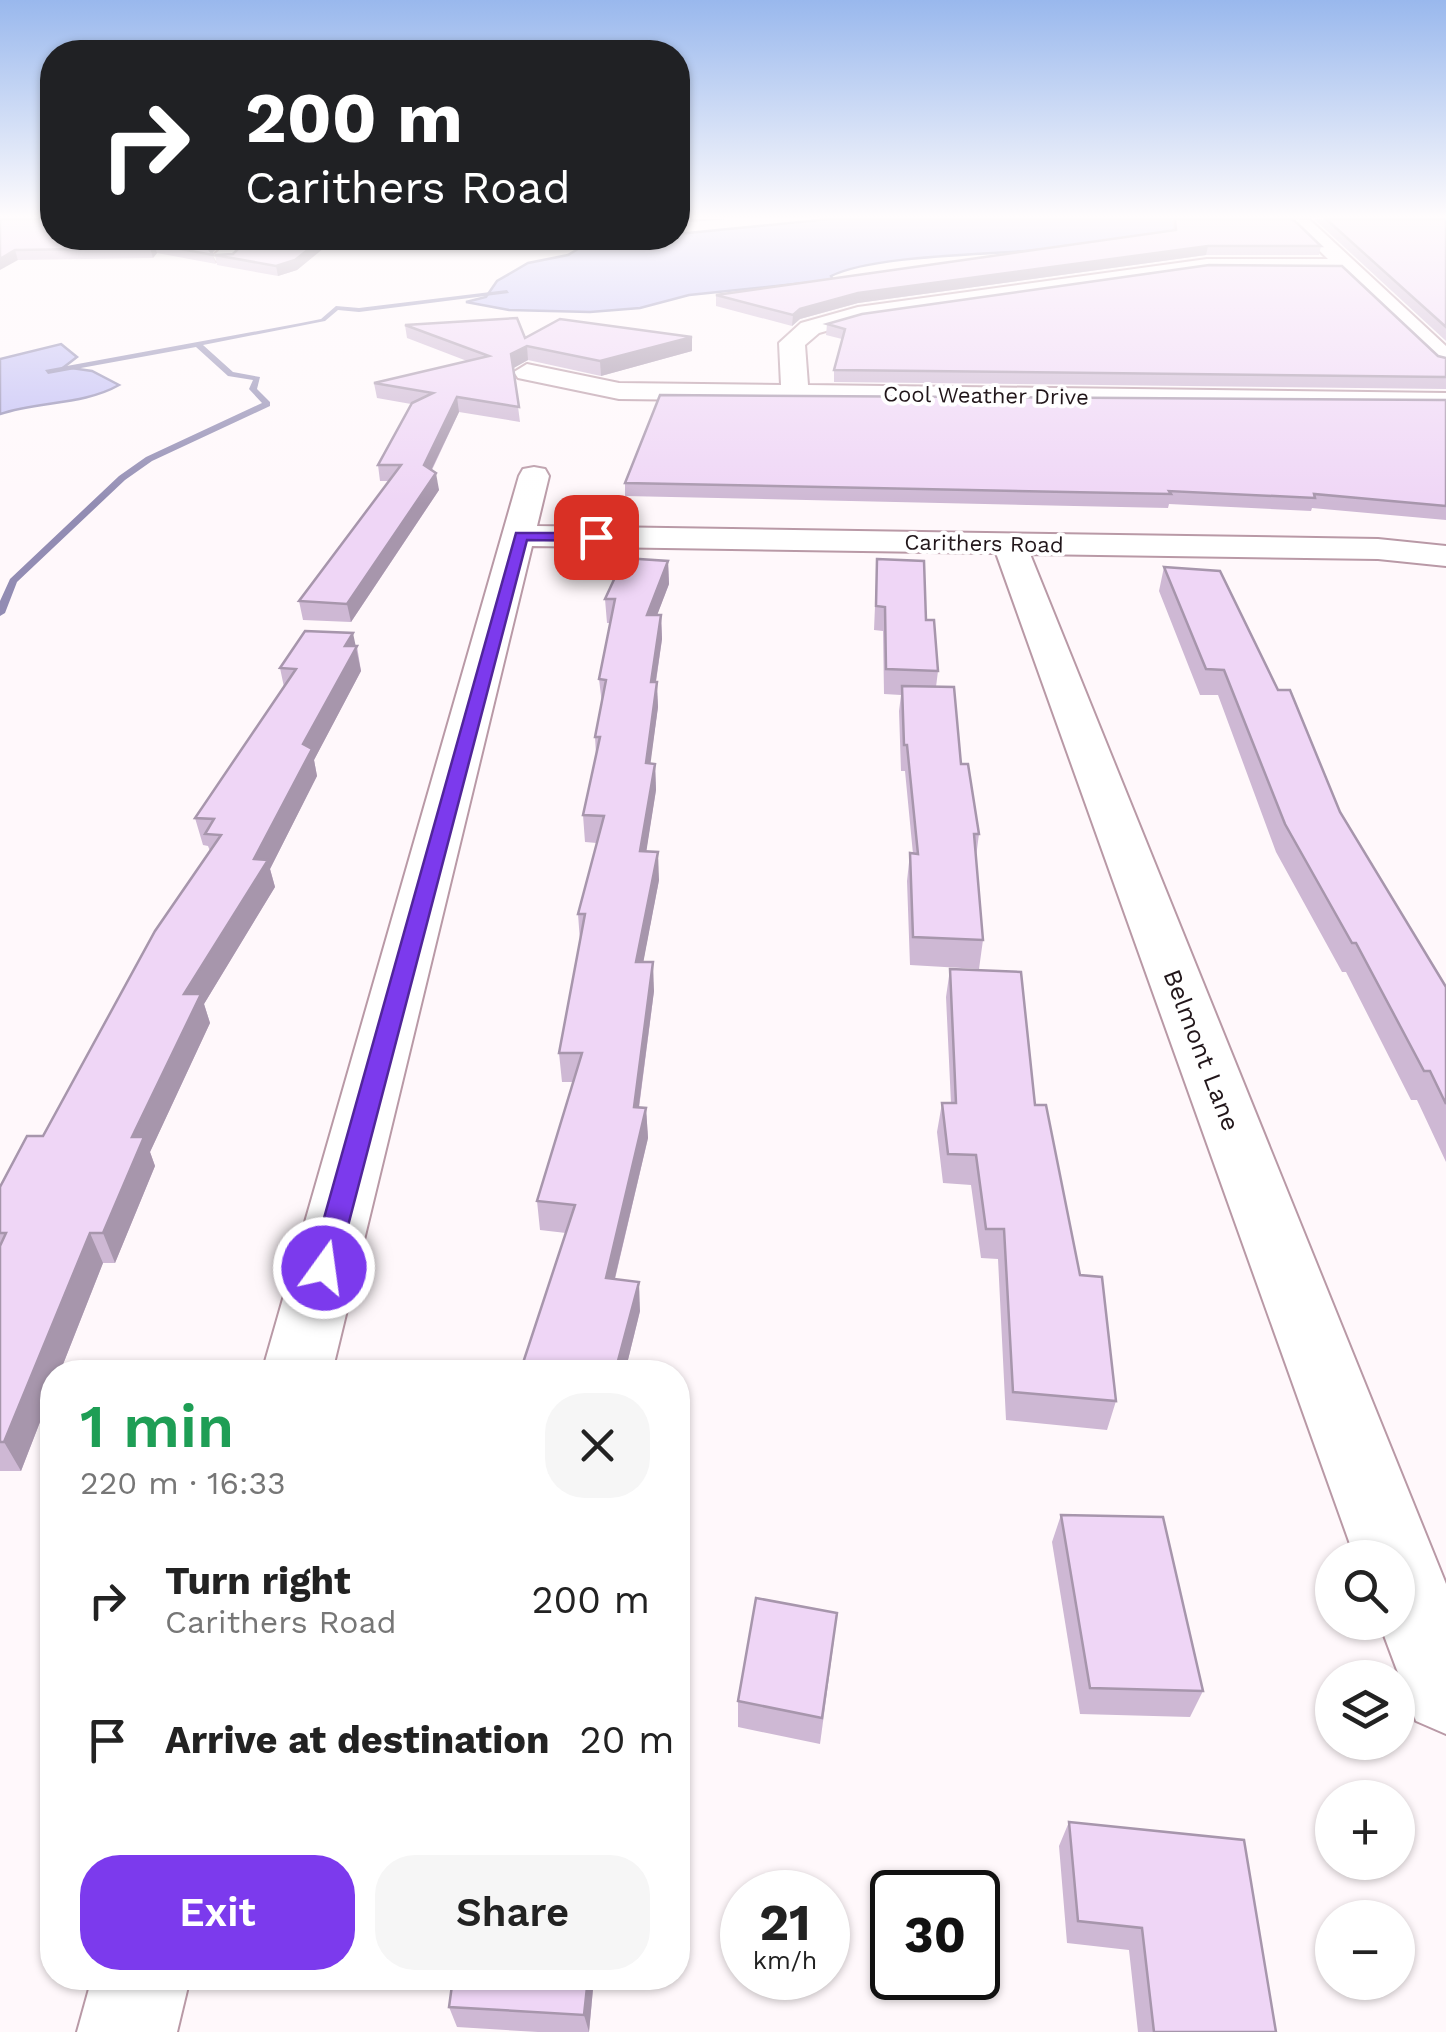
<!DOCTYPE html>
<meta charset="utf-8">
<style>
:root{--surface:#fff;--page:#f6f6f6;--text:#222;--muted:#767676;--accent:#7c3aed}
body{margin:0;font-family:"Work Sans",sans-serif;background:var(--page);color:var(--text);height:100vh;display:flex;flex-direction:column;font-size:38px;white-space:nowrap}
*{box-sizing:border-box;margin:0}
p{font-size:32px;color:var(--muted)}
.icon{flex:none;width:55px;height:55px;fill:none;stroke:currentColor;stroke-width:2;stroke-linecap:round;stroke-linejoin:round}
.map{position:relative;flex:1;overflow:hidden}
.panel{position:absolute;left:40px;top:1360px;width:650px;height:630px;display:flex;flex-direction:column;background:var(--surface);border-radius:40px;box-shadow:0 2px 8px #0004}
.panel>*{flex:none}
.banner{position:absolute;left:40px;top:40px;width:650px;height:210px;border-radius:40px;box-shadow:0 2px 8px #0004;background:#202124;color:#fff;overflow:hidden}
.controls{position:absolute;left:1315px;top:1540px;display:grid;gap:20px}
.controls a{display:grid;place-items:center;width:100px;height:100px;border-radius:50%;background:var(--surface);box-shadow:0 2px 8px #0004;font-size:50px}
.speed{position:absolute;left:720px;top:1870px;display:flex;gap:20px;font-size:50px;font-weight:700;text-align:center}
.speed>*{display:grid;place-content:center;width:130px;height:130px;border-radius:50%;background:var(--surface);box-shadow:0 2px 8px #0004;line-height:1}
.speed small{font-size:25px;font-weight:400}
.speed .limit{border:5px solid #111;border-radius:15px;background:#fff;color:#111}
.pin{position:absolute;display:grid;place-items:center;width:85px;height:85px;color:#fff;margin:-42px;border-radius:20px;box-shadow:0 5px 15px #0006}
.me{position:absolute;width:110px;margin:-55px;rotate:14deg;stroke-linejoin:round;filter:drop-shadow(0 0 8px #0008)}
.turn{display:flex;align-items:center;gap:35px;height:210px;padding:0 40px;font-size:45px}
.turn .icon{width:130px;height:130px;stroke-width:2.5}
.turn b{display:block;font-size:70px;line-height:85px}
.round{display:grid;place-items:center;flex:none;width:105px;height:105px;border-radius:40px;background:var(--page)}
.head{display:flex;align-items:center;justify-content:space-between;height:170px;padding:0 40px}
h1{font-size:60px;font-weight:600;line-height:75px;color:#1e9e55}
.cta{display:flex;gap:20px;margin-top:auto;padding:20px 40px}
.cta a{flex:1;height:115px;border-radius:40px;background:var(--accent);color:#fff;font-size:40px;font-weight:600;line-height:115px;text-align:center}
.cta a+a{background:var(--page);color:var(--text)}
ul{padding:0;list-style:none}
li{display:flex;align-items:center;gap:30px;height:140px;padding:0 40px}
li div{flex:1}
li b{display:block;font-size:38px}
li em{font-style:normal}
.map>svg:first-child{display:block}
</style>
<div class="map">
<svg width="1446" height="2032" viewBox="0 0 1446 2032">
<rect width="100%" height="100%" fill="#fff8fb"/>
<g fill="#c3bff5" stroke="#928cb3" stroke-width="2.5">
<path d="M830,219H1210L1221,224C1160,233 1098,245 1037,250C985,255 874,255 831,276L833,280L689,295L640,308L590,312L509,310L466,302L486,297L497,281L528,263L568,255L588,243L678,238V234Z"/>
<path d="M61,344L77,357L64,367L92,371L119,385C84,405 38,401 0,414V359Z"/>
</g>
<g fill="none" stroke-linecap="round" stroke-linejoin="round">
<path fill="#928cb3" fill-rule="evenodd" d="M507,290L509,293L359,312L338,310L325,321L203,345L233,372L260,377L257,389L270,402V406L152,461L125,480L17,582L5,613L0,616V601L10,579L119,476L146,457L262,403L249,389L253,380L228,376L196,347L48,374L45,370L301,323L321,319L336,306L359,308Z"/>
<defs>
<g id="minor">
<path d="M1273,219L1310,220L1446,346V368L1437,365L1341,272L1207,271L861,321L819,333L805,345L808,385L1446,393V409L619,399L518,378L514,372L527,364L619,383L781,385L779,343L801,323L858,307L1207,259H1328L1296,228Z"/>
<path d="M232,238H254L232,261H216L213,256Z"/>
<path d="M534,467L545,469L549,476L537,526L1378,539L1446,546V566L1378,559L1030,554L1446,1584V1734L1416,1721L1379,1622H1398V1558H1355L996,553L532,546L332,1372H262L519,476L523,469Z"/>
<path d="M92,1978H190L177,2032H77Z"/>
</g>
</defs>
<use href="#minor" stroke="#b999a6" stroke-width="4"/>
<use href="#minor" fill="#fff" fill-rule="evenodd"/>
</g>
<g fill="#ceb8d4">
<path d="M0,219L227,238L212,253L216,264L157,253L153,258L18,260Z"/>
<path d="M1172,219H1291L1321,246L1319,255H1206L858,303L800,319L792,326L716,306V295L1173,230Z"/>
<path d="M1314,219H1446V341Z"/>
<path d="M249,238H336L297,270L278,276L217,265L215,255L233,254Z"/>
<path d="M827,324L1438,356L1446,358V389L834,382V370L842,339L826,335Z"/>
<path d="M405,325L525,338L692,351L601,376L528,360L513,368L520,422L459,412L432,470L439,490L351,622L303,620L299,601L389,481H380L378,465L411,404L377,398L374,383L467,361L407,338Z"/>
<path d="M1446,400V520L1312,508L1311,511L1169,504L1168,508L625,496V483Z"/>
<path d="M877,559L926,620L938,671L936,687L961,764L979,834L976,857L983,940L979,969L910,965L907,881L910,853L913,854L905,771H901L899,711L901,695L884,694L883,631L874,630Z"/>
<path d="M668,561L669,584L657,615H661L662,639L656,682L658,707L650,763L655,764L656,790L646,851L659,880L643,962L654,991L639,1108H646L648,1138L615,1279L640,1311L625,1372H520L566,1233L540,1230L537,1201L573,1082H562L559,1053L580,941L578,914L597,843L585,842L583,815L596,754L595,737L602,704L599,679L610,623H607L605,599Z"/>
<path d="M1164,567L1340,812L1446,987V1162L1417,1100H1411L1346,972H1342L1276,852L1218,695H1200L1159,591Z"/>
<path d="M357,646L361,671L314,760L317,776L270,869L275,887L204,1004L210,1023L150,1152L155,1166L115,1263H103L60,1372H52V1391L21,1471H0V1187L43,1136L210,851L208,846L203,845L195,818L284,687L280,668Z"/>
<path d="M950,969L1035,1105L1080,1275L1116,1401L1107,1430L1006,1420L998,1259L981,1258L971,1185L943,1183L937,1132L942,1103H951L946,997Z"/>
<path d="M1061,1515L1203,1691L1190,1717L1080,1714L1052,1542Z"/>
<path d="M834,1640L820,1744L738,1727V1701Z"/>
<path d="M1069,1822L1276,2032H1138L1129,1950L1067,1943L1059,1846Z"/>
<path d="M594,1978L589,2032H538L457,2027L449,2007Z"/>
</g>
<g fill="#a796ac">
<path d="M678,219H729L678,223Z"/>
<path d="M216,238H227L209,256L207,246Z"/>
<path d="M323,238H336L297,270L278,276L276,266Z"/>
<path d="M154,244L157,253L153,258L150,248Z"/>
<path d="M1208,246L1206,255L858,303L800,319L792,326L793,315L800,309L858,293Z"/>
<path d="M15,250L18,260L0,270V259Z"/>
<path d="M692,337V351L601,376L600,361Z"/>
<path d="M527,346L528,360L512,369L511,354Z"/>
<path d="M457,397L459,412L426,481L424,465Z"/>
<path d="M436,473L439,490L351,622L347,604Z"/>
<path d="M668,561L669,584L648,639L647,615Z"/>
<path d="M661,615L662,639L652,707L651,682Z"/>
<path d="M353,633L361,671L314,760L317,776L270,869L275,887L204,1004L210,1023L150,1152L155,1166L115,1263L103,1233L132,1137L184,994L303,744L345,646Z"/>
<path d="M657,682L658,707L647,790L646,763Z"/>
<path d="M655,764L656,790L642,879L640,851Z"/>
<path d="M658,852L659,880L638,990L636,962Z"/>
<path d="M653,962L654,991L635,1136L634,1107Z"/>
<path d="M646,1108L648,1138L608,1307L606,1278Z"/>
<path d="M90,1233L103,1263L60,1372H52V1391L21,1471L4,1442Z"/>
<path d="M639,1282L640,1311L625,1372H615Z"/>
<path d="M588,1978H594L589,2032L584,2015Z"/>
</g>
<g fill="#efd6f6" stroke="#a796ac" stroke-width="2.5">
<path d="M0,219H52V238H216L207,246L213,255L154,244L150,248L15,250L0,259Z"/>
<path d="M1175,219H1291L1296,222L1321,246H1208L858,293L800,309L793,315L716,295L1176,230Z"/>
<path d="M1326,219H1446V327Z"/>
<path d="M249,238H323L295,260L276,266L215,255L233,254Z"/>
<path d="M1209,265L1342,266L1438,356L1446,358V377L834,370L845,329L827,324L862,314Z"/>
<path d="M517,318L525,338L560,319L692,337L600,361L527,346L511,354L519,407L457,397L424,465L436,473L347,604L299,601L401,465H378L412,403L433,393L374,383L489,356L405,325Z"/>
<path d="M660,395L1446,400V506L1314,494L1315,498L1169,491L1171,494L625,483Z"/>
<path d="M624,558L668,561L647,615H661L651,682H657L646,763L655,764L640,851L658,852L636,962H653L634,1107L646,1108L606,1278L639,1282L615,1372H520L575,1205L537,1201L582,1053H559L585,914H578L604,816L583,815L600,737H595L606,680L599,679L615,599H605Z"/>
<path d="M877,559L924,561L926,620H934L938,671L886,669L885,607L876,606Z"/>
<path d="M1164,567L1220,571L1278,690H1290L1340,812L1446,987V1104L1430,1071H1424L1356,943H1352L1285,824L1224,670L1206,669Z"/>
<path d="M305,631L353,633L345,646H357L303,744L312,749L254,859L268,860L184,994H201L132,1137H144L103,1233H90L4,1442H0V1246L6,1233H0V1187L27,1136H43L155,931L221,835L205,834L214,819L195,818L296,669L280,668Z"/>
<path d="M902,686L954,687L961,764H968L979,834H974L983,940L913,937L910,853L918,854L907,745H904Z"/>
<path d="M950,969L1021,972L1035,1105H1046L1080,1275L1102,1277L1116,1401L1013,1392L1004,1229H986L976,1155L948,1154L942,1103H956Z"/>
<path d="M1061,1515L1163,1517L1203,1691L1090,1688Z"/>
<path d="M756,1598L837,1613L822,1718L738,1701Z"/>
<path d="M1069,1822L1244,1840L1276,2032H1154L1142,1928L1078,1921Z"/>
<path d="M453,1978H588L584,2015L449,2007Z"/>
</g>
<linearGradient id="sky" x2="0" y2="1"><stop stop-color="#99b8ed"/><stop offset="0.43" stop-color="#fffcfd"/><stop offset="1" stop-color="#fffcfd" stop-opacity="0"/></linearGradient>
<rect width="1446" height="504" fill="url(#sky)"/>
<path fill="#7c3aed" stroke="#51269a" stroke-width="2.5" d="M516,533H596L603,537L596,541L527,540L337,1268L333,1275L324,1278L314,1275L310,1268Z"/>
<g text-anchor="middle" stroke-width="8" stroke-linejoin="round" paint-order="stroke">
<g font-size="22" fill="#21161a" stroke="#fff">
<text transform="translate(986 395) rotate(1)" y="8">Cool Weather Drive</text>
<text transform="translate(984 543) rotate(1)" y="8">Carithers Road</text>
</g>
<g font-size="25" fill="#21161a" stroke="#fff">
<text transform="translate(1202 1050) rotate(69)" y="9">Belmont Lane</text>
</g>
</g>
</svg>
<div class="controls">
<a><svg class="icon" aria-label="search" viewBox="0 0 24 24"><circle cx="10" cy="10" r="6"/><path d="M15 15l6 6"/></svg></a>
<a><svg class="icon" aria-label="layers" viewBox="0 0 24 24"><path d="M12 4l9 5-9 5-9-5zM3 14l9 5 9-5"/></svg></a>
<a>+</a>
<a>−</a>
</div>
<div class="speed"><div>21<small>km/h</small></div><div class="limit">30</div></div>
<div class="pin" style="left:596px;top:537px;background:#d93025"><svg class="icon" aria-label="arrive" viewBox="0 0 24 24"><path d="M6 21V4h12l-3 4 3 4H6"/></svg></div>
<svg class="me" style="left:324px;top:1268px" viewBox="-20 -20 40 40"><circle r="17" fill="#7c3aed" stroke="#fff" stroke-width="3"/><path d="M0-11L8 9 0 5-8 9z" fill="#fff"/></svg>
<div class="banner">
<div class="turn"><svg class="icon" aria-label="right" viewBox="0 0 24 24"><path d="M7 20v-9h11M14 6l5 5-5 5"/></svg><div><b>200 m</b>Carithers Road</div></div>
</div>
<section class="panel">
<div class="head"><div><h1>1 min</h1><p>220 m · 16:33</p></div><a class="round"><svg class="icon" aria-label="close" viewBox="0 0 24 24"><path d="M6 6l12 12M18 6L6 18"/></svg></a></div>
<ul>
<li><svg class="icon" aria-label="right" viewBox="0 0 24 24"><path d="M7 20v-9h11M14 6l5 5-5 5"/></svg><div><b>Turn right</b><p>Carithers Road</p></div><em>200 m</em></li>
<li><svg class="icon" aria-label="arrive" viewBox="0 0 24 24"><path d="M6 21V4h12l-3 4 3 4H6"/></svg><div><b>Arrive at destination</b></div><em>20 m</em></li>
</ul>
<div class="cta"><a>Exit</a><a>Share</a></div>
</section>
</div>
